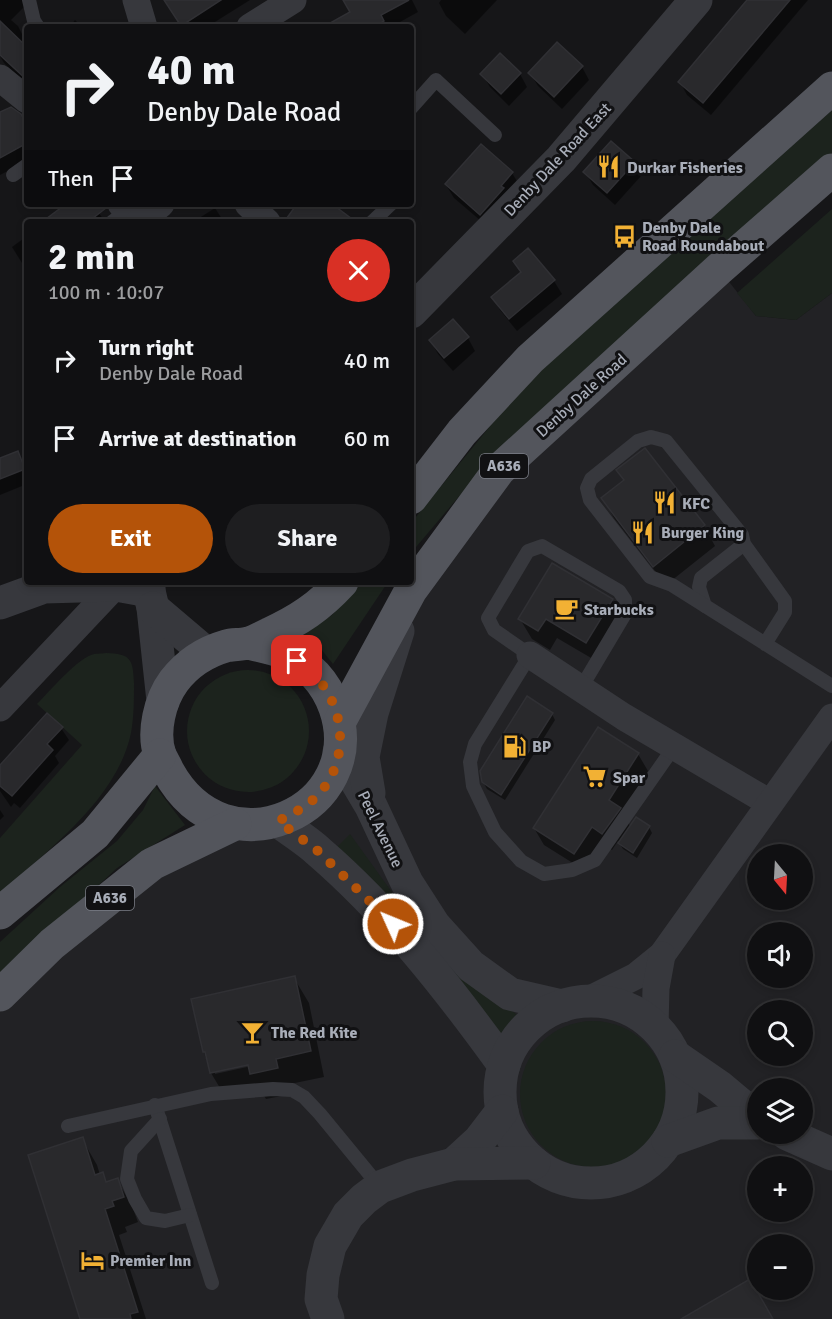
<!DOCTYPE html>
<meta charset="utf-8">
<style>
:root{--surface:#101012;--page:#1e1e20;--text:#f1f3f6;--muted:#9c9d9f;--line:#303032;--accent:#b45309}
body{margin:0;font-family:Signika,sans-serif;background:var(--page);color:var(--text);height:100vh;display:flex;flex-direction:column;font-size:22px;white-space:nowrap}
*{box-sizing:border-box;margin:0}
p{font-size:20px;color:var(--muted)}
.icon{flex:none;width:33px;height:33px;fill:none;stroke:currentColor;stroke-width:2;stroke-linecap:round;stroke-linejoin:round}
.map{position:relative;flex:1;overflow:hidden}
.panel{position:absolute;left:24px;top:219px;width:390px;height:366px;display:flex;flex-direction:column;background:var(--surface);border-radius:6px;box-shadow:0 3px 9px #0003,0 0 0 2px var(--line)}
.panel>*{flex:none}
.hud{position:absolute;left:24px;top:24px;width:390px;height:183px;border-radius:6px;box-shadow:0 3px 9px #0003,0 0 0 2px var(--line);background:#101012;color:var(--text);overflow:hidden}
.needle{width:39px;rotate:162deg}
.buttons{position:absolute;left:747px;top:844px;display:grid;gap:12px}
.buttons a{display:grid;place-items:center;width:66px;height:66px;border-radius:50%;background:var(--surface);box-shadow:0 3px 9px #0003,0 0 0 2px var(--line);font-size:30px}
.pin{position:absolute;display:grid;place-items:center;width:51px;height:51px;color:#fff;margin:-26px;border-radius:12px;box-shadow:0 3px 9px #0006}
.me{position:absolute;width:66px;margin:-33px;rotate:314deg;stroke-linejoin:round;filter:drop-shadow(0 0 4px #0008)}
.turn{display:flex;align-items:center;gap:21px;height:126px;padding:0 24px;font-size:27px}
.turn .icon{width:78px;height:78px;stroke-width:2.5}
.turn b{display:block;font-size:42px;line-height:51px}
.then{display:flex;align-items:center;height:57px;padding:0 24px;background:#0003;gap:12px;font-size:22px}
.round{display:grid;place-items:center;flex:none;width:63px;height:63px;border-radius:32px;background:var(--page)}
.summary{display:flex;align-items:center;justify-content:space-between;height:102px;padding:0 24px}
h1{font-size:36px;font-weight:800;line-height:45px}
.primary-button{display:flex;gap:12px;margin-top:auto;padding:12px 24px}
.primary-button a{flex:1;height:69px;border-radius:36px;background:var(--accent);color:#fff;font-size:24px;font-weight:800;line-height:69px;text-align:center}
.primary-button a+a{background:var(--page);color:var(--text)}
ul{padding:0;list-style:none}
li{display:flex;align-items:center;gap:18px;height:78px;padding:0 24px}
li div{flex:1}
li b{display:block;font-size:22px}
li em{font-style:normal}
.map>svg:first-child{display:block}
</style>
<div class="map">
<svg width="832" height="1319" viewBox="0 0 832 1319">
<rect width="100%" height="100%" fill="#161618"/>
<path fill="#222225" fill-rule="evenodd" d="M719,269L756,316L796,320L832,293V1319H0V995L152,864L300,811L411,590L499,470ZM758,855H802V900H758ZM758,933H802V978H758ZM758,1011H802V1056H758ZM758,1089H802V1134H758ZM758,1167H802V1212H758ZM758,1245H802V1290H758Z"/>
<g fill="#1c231d">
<path d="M832,110V153L717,254L461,494L411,553V523L500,414L543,369Z"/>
<path d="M832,209V293L796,320L756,316L737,293Z"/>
<path d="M363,582H388L333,664L321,649L300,637L332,615Z"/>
<path d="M106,653C131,654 133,659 134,683C134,700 134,717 131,733C117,800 47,850 0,894V838L82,745L37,704C50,691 74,662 91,655C95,653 101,654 106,653Z"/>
<circle cx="248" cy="731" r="61"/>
<path d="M155,786L185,825L117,868L0,977V942L60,887L117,841L143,810Z"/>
<path d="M350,834L420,931L517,1015L499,1038L334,850Z"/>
<circle cx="593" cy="1094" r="73"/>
</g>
<g fill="#0007" fill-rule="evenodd">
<path d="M0,0H31L11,20L18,26L25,40L21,44L27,49V85L4,63L0,56Z"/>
<path d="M166,0H250L207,27H182Z"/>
<path d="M354,0H412L418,12L391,27H326L352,13Z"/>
<path d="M441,0H497L465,34L446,16L439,3Z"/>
<path d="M749,0H808L711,115L687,95L680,82Z"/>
<path d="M75,20L82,27H69Z"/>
<path d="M582,67L589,80L562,109L538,86L530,73Z"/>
<path d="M482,74H520L527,87L509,106L490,87Z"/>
<path d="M0,122L27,128V161L0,175Z"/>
<path d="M634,163L641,176L615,205L593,185L585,172Z"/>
<path d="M512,173L520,186L488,227L454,198L446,185Z"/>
<path d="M68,204H93L105,222H45Z"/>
<path d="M215,208L224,222H193Z"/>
<path d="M27,236V271L12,247Z"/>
<path d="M528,250L554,281L562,294L517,331L500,310L493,297L521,273L514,261Z"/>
<path d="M468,338L475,351L453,371L438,354L430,340Z"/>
<path d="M644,450L704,526L715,546L666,585L614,518L603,498L624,481L618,471Z"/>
<path d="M17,453L27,471V484L0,495V460Z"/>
<path d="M612,600L623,620L598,662L557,638L550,650L532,639L520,619Z"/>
<path d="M552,714L555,720L505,800L487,789L483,782Z"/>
<path d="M61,728L69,740L55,756L59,763L20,808L14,803L11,807L0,791V767Z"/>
<path d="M638,754L648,771L622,812L631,828L649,827L652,833L637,858L623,849L618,841L612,850L602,843L584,870L544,845L534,828Z"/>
<path d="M0,810L4,816L0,820Z"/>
<path d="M294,978L309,1003L324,1077L290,1084L292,1094L266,1099L261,1091L226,1098L211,1073L204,1052ZM255,1062L256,1065L215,1074V1070Z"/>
<path d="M82,1139L97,1165L100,1175L102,1174L107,1183L117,1180L132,1206L138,1222L125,1227L127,1232L119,1235L146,1319H82Z"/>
</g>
<g fill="#29292c" stroke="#303034" stroke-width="1.5">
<path d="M164,0H221L181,26Z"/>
<path d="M343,0H409L381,15L384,21L374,27H323L350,12Z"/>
<path d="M747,0H790L703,103L678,82Z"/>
<path d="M0,21L27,47V80L0,55Z"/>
<path d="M557,42L583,66L554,97L528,73Z"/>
<path d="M500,53L521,73L501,94L480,74Z"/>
<path d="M11,107L21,114L27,126V143L0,158V112Z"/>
<path d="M611,141L635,162L607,193L583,172Z"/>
<path d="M481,144L513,172L501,186L504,188L480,215L445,184Z"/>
<path d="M66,204H106V208L88,222H42Z"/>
<path d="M297,204H332L356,222H284Z"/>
<path d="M528,248L555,280L509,319L491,297L521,272L513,261Z"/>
<path d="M453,319L469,337L444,358L429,340Z"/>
<path d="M645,448L705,525L653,567L601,498L624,480L616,470Z"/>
<path d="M18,451L25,469L0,479V458Z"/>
<path d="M552,563L613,599L586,643L546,619L538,631L518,619Z"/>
<path d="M527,696L553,713L501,795L482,782L480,771Z"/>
<path d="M47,713L63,727L47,744L53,750L12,796L0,786V765Z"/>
<path d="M598,727L639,753L609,800L621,808L602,834L592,827L574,854L533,828Z"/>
<path d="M636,817L650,826L633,853L618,843Z"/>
<path d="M295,976L311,1051L276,1059L278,1068L250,1074L248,1065L210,1073L205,1052H203L191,999Z"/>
<path d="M83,1137L95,1175L103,1172L106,1182L118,1178L124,1197L112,1201L114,1206L105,1209L138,1312L130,1314L131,1319H80L28,1155Z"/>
<path d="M750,1279L773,1319H681Z"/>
</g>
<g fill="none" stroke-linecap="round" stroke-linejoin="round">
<g stroke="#37383d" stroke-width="14">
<path d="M29,0L34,21L38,27"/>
<path d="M411,108L436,80L495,135"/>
<path d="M13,175L27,165"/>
<path d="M112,222L127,211"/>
<path d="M372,222L391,204"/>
<path d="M705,606L699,587L701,578L744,544"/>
<path d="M765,644L785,612V601L744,544L742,535L666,441L651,437L638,441L591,479L587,488L590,500L650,577L672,585L832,686"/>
<path d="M581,688L625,614V600L619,591L542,546L528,551L488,618L494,630L530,655L475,744L470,762L473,786L495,832L521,861L544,874L572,870L595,860L674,747"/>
<path d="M155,1105L212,1283"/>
<path d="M160,1119L131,1151L127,1179L135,1199L146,1218L165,1221L190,1215"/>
<path d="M68,1126L211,1094L273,1089L292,1090L304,1097L320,1114L380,1187"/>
</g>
<g stroke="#37383d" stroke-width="27">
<path d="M136,0L144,27"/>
<path d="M250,27L293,0"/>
<path d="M0,78L27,100"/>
<path d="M121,204L137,222"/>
<path d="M248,204L267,222"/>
<path d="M139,222L161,204"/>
<path d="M530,655L624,717L770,803"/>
<path d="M0,708L116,585"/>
<path d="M586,1001L636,976L662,955L832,717"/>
<path d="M655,1027L656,988L662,955"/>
</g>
<g stroke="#37383d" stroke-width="33">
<path d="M411,312L561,159L696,0"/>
<path d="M149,582V591L153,608L163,701"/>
<path d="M0,603L44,587L116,585L149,591"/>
<path d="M153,608L206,653"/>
<path d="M339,752L371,806L407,883L434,925L471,966L510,994L562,1006"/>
<path d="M369,793L363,757L372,713L398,631"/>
<path d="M278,821C291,831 306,840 318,851C390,913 449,989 504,1065"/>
<circle cx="591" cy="1092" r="91"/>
<path d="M675,1056L720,1087L758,1119"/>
<path d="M787,1134L832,1154"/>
<path d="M668,1141L718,1123H758"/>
<path d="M454,1164L479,1141L502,1111"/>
<path d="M328,1319L321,1299L323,1275L330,1246L348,1215L364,1199L380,1187L412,1175L454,1164L534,1163"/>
</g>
<g stroke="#53555c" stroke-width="33">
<path d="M411,498L462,432L530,359L832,88"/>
<path d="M249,643C260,646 274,648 284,653C309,664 326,683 335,708C370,809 226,877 168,771C166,766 162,760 160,755C152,732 160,700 174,681C187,664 205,652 226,646C233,644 241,645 248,643C255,642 262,637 269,634C299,620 319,607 342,582"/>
<path d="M340,721L411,590L499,470L719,269L832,170"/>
<path d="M0,913L95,834L160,755"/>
<path d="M0,995L52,944L152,864L235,824"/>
</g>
</g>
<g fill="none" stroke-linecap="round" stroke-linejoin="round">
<path stroke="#b45309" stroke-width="10" stroke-dasharray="0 18" d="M297,661C343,689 356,756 317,796C305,808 292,814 278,821L318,851L393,924"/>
</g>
<defs>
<symbol id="restaurant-bare" viewBox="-9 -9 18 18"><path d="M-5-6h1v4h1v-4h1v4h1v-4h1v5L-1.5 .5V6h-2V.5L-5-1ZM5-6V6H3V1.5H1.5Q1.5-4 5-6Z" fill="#f2b134" stroke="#111113" stroke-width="2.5" paint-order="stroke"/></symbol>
<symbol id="bus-bare" viewBox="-9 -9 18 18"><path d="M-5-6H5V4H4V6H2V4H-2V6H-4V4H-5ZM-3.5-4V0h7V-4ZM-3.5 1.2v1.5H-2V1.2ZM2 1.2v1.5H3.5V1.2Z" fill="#f2b134" stroke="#111113" stroke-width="2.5" paint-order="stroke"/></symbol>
<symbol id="cafe-bare" viewBox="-9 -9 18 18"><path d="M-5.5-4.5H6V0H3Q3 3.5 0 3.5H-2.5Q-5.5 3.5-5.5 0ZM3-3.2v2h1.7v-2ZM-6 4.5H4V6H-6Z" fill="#f2b134" stroke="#111113" stroke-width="2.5" paint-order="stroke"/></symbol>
<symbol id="fuel-bare" viewBox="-9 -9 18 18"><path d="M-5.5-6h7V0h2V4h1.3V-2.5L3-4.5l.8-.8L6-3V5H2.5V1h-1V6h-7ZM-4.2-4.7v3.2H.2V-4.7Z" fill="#f2b134" stroke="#111113" stroke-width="2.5" paint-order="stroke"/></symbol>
<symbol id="supermarket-bare" viewBox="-9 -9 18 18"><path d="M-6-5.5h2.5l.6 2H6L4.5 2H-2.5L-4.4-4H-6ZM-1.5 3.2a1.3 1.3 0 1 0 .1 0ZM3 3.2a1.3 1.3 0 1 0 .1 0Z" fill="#f2b134" stroke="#111113" stroke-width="2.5" paint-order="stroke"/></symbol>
<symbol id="bar-bare" viewBox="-9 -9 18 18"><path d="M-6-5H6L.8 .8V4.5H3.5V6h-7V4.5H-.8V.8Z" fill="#f2b134" stroke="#111113" stroke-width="2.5" paint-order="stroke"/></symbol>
<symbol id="hotel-bare" viewBox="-9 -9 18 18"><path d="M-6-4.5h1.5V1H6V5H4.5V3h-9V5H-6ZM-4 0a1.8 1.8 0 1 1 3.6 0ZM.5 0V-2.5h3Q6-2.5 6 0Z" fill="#f2b134" stroke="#111113" stroke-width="2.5" paint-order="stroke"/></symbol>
</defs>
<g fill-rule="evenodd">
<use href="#restaurant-bare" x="592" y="150" width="33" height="33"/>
<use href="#bus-bare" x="608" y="220" width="33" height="33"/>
<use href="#restaurant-bare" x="648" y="486" width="33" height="33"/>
<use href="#restaurant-bare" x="626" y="516" width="33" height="33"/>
<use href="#cafe-bare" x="550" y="592" width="33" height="33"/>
<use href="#fuel-bare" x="498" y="730" width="33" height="33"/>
<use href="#supermarket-bare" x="578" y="760" width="33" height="33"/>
<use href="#bar-bare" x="236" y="1016" width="33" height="33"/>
<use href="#hotel-bare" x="76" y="1244" width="33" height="33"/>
</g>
<g text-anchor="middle" stroke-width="6" stroke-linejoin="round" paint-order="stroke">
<g fill="#111113" stroke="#7b7e86" stroke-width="1.5">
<rect x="480" y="454" width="48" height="24" rx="4.5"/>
<rect x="86" y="886" width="48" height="24" rx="4.5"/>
</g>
<g font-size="15" font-weight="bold" fill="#a8adb8">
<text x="504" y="471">A636</text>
<text x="110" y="903">A636</text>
</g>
<g font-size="16" fill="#a8adb8" stroke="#111113">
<text transform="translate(557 159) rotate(-47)" y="6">Denby Dale Road East</text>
<text transform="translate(581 395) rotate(-42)" y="6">Denby Dale Road</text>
<text transform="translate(381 829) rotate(64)" y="6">Peel Avenue</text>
</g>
<g font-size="16" font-weight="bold" fill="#a8adb8" stroke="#111113" text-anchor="start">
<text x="627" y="173">Durkar Fisheries</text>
<text x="642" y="233">Denby Dale<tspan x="642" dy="18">Road Roundabout</tspan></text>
<text x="682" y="509">KFC</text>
<text x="661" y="538">Burger King</text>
<text x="584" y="615">Starbucks</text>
<text x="532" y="752">BP</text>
<text x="613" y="783">Spar</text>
<text x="271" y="1038">The Red Kite</text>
<text x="110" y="1266">Premier Inn</text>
</g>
</g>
</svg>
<div class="buttons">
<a><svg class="needle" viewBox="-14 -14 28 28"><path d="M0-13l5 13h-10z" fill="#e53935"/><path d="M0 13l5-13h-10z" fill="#9c9d9f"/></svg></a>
<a><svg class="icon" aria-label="sound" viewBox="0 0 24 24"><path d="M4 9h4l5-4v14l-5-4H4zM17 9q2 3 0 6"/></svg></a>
<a><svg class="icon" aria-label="search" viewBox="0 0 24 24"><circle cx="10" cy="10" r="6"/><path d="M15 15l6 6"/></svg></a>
<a><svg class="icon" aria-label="layers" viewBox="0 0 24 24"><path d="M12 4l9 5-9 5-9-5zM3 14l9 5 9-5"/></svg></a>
<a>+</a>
<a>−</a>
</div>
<div class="pin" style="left:297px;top:661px;background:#d93025"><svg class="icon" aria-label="arrive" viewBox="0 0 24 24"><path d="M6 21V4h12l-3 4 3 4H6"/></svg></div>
<svg class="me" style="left:393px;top:924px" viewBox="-20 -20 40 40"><circle r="17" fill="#b45309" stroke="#fff" stroke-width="3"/><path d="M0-11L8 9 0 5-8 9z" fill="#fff"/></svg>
<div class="hud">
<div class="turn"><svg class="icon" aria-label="right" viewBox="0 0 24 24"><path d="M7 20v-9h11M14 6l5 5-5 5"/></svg><div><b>40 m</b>Denby Dale Road</div></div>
<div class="then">Then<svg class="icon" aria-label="arrive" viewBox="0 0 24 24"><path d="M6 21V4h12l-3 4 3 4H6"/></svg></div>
</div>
<section class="panel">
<div class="summary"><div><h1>2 min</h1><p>100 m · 10:07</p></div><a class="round" style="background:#d93025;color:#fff"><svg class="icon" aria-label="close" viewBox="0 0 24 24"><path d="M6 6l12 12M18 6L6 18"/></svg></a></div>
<ul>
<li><svg class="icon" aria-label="right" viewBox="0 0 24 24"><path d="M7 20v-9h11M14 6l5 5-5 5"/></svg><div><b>Turn right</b><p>Denby Dale Road</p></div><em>40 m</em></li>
<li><svg class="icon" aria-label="arrive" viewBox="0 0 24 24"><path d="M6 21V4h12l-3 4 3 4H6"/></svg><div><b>Arrive at destination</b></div><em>60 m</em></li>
</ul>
<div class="primary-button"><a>Exit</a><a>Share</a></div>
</section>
</div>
